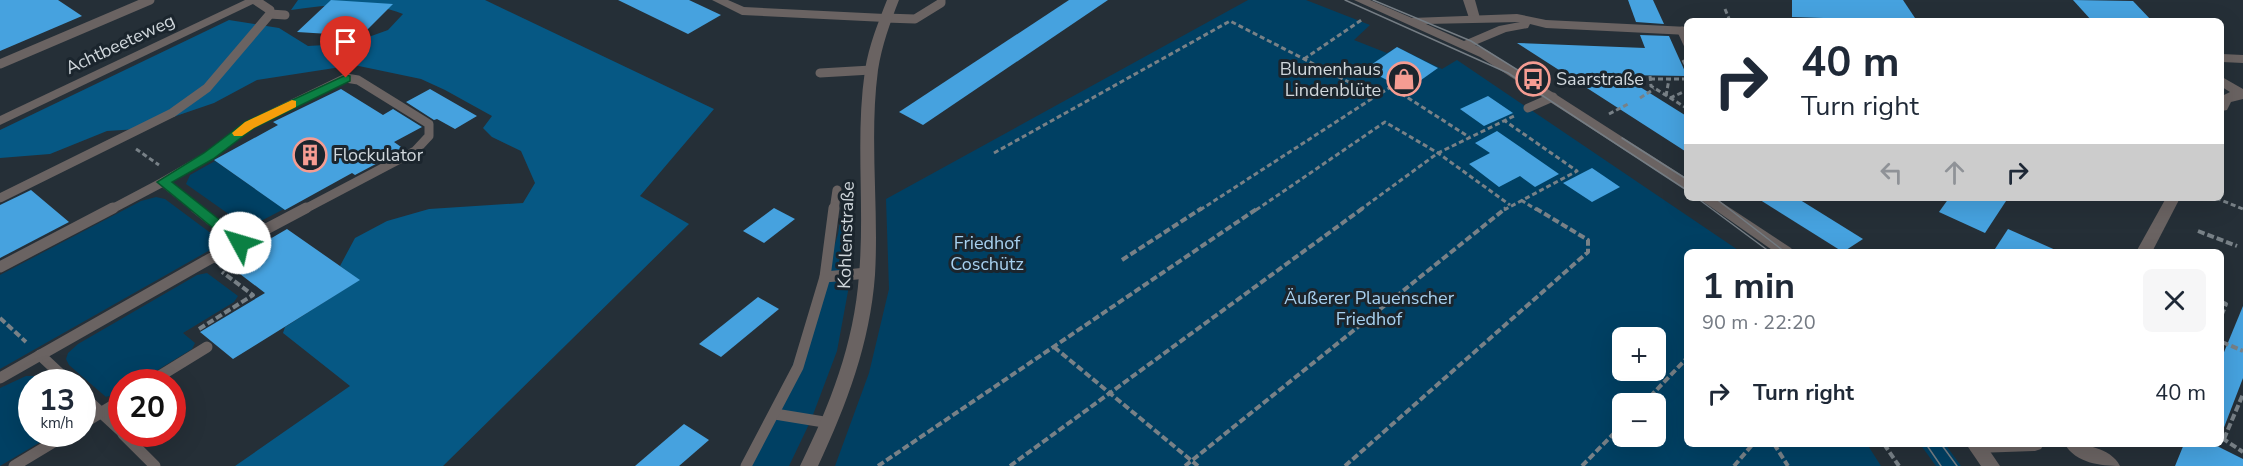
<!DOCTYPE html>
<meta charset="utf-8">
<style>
:root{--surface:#fff;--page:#f6f6f7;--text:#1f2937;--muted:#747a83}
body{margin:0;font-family:"Nunito Sans",sans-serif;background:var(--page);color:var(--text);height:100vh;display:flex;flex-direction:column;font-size:22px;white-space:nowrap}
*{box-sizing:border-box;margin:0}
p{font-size:20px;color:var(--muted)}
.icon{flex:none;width:33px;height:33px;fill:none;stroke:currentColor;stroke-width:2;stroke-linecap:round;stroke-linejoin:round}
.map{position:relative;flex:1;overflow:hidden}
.sheet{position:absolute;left:1684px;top:249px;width:540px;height:198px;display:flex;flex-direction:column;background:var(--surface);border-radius:9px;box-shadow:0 6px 24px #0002}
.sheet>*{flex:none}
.banner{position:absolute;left:1684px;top:18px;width:540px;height:183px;border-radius:9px;box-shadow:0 6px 24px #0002;background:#fff;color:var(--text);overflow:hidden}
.controls{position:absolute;left:1612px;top:327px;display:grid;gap:12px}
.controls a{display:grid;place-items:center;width:54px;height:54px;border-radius:9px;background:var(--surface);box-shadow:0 6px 24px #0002;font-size:30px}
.speed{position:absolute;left:18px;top:369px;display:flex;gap:12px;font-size:30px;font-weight:700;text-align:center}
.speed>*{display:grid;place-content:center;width:78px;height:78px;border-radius:50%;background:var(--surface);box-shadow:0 6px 24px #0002;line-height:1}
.speed small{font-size:15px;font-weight:400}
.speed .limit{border:9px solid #d22;background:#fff;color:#111}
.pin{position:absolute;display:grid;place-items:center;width:51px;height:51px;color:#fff;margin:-62px -26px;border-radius:50% 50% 50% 0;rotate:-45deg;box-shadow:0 0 6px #0007}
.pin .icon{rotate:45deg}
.me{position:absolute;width:66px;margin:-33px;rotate:309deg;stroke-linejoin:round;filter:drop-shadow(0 0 4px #0008)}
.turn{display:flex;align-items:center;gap:21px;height:126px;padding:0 18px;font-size:27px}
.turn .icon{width:78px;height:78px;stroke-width:2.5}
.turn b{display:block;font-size:42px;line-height:51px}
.lanes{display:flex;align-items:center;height:57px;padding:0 18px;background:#0003;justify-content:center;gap:30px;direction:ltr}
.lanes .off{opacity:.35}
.round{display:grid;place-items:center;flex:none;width:63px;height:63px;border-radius:9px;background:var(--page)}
.headline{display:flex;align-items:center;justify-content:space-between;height:102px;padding:0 18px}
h1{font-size:36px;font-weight:700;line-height:45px}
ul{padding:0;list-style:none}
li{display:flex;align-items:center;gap:18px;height:84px;padding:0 18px}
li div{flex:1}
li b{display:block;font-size:22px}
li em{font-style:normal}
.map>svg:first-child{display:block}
</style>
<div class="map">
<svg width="2243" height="466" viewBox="0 0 2243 466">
<rect width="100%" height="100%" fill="#252f37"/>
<g fill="#004063" fill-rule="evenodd">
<path d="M1248,0H1306L1370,25L1354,40L1387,53L1397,47L1442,69L1457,60L1741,252H1688V444H1867L1881,466H835L869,373L889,289L886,199ZM1623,338H1656V370H1623ZM1623,404H1656V436H1623Z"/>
<path d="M215,161L284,209L259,222H240L186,184L190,175Z"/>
<path d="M853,186L851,275L837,351L811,420L789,466H746L775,414L825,277L838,234L845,189Z"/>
<path d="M156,197L165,199L216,237L215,244L210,250L0,369V275L141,201Z"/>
<path d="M207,273L238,296L234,302L183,333L195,343L192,349L138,382H122L121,392L106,397L69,365L66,359L68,353L78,344L197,275Z"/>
<path d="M26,376H35L47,382H32V434H54L0,466V388Z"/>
<path d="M1920,444H1945L1961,466H1936Z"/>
</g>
<path fill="#065884" d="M298,0H485L714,109L640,196L689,224L443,466H235L350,386L283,333L285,327L359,280L340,266L355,238L387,221L429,209L523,203L535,183L521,151L492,137L483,128L492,116L445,90L421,79L354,65L257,80L214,103L138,129L107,131L50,154L0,158V130L229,20L279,28L308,46L342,44L363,39L388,30L403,14C366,0 330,5 291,10Z"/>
<g fill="#46a2df">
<path d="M0,0H58L82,16L0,51Z"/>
<path d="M331,0L393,4L361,36L297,32Z"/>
<path d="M618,0H689L721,15L688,34Z"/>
<path d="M1069,0H1108L923,125L899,112Z"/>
<path d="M1628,0H1653L1664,24L1636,22Z"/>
<path d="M1792,0H1903L1917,21L1792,17Z"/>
<path d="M2073,0L2133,1L2152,21H2092Z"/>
<path d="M1640,35L1669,36L1687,76L1621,75L1688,117V153L1517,43L1645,48Z"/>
<path d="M1397,47L1438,68L1407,90L1365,69Z"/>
<path d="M341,89L383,115L393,109L422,127L394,142L404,149L355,175L352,173L285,210L214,160L278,125L273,122Z"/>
<path d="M430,89L477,116L455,129L437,119L434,120L406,102Z"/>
<path d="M1488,96L1513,113L1484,126L1460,109Z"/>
<path d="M1497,131L1559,174L1535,187L1520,176L1499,187L1469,164L1490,153L1475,143Z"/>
<path d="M1592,168L1620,187L1592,202L1563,183Z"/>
<path d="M31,190L69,222L0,258V205Z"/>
<path d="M1757,198H1797L1863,239L1843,252Z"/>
<path d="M1949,198H2008L1985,233L1939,212Z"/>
<path d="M774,208L795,219L764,243L743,231Z"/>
<path d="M287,229L360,280L233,359L200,332L265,293L227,264Z"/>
<path d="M2008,229L2060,252H1993Z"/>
<path d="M758,297L779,309L721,357L699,344Z"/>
<path d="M2243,306V378L2223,430L2222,429V357Z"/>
<path d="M684,424L709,440L679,466H635Z"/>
<path d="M2184,444H2213L2243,459V466H2175Z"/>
</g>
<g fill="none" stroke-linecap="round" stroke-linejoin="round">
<g stroke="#788187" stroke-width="3" stroke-dasharray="5 3" stroke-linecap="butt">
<path d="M1725,9L1730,21"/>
<path d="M1304,59L1363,19"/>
<path d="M1683,60L1688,70"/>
<path d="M1650,76L1651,86L1688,109"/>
<path d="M1650,79H1688"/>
<path d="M1666,96L1669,79"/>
<path d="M1640,98L1654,89"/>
<path d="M1670,98L1688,90"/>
<path d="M1609,114L1630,103"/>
<path d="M136,149L159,165"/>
<path d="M994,153L1230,21L1376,96L1391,87L1469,137"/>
<path d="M2216,198L2243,209"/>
<path d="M1521,200L1537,210"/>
<path d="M1200,210L1376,96"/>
<path d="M1256,210L1385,122L1438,153L1510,205"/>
<path d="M1360,210L1438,153L1514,116"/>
<path d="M1504,210L1577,171L1505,121"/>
</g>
<g stroke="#788187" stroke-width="4" stroke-dasharray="7 3" stroke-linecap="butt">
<path d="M2198,231L2237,246"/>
<path d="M1122,260L1202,208"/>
<path d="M2222,302L2226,304L2222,314"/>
<path d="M0,318L26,342"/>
<path d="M199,329L253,295L222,272"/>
<path d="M2222,342L2243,351"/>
<path d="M1054,347L1198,466"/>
<path d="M1643,404L1688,357"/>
<path d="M2222,438L2243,452"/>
<path d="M2224,439L2243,394"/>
<path d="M1774,444L1788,466"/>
<path d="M1884,444L1899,466"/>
<path d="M878,466L1258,208"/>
<path d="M1010,466L1363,208"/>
<path d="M1185,466L1506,208"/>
<path d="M1345,466L1588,252V240L1535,208"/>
<path d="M1582,466L1623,424"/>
<path d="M1734,466L1753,444"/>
</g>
<g stroke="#6a6362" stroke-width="9">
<path d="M270,14L285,15"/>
<path d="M885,18L915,19L941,3V0"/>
<path d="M1682,31L1688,44"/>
<path d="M0,64L150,0"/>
<path d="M820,73L871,70"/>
<path d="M1528,108L1553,97"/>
<path d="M163,182L208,156L249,125L346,78L358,80L429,124V136L415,151L303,210"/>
<path d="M0,198L172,113L207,88L270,14V10L255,0"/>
<path d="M110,210L163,182L198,210"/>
<path d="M834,210L837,190"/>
</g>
<g stroke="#6a6362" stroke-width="11">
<path d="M196,208L240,243"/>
<path d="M0,267L113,208"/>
<path d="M825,277L867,273"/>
<path d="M40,355L69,382"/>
<path d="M0,378L206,261L306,208"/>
<path d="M150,382L207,347"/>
<path d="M82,395L122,432"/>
<path d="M775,414L830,423"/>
<path d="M82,424L122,400"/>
<path d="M123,434L155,466"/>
<path d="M14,466L67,434"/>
<path d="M746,466L798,367L825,277L834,208"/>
</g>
<g fill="#6a6362" fill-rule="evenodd">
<path d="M245,0H261L0,125V116Z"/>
<path d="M712,0H728L744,7L885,14L891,18L885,22L742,15Z"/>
<path d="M1463,0H1475L1480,18L1478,21H1470Z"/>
<path d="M2222,77L2243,89V99L2231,102L2227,110L2222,111V96L2230,92L2222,87Z"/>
<path d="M2166,198H2180L2152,252H2136Z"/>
<path d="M1969,444H2044L2041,449L2035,451L1977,453L1971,451Z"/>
<path d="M2065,444C2084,444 2110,447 2120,466C2101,466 2075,463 2065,444Z"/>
</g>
<g fill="#6a6362" fill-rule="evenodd">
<path d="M887,0H899C890,23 882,45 878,70C869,138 879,207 875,275C870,343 847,404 818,466H800C830,405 854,344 859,275C865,207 855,138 865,70C869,45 878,23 887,0Z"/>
<path d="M1354,0H1370L1412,18L1517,14L1546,20L1688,27V35L1546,28L1530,24L1528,28L1506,32L1475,45L1488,51L1688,179V191L1480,57ZM1520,22L1499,26L1464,41L1426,24Z"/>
<path d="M2222,54L2243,55V63L2222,62Z"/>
<path d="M1698,198H1715L1791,248L1794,252H1775Z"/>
<path d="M1966,444H1985L2000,466H1981Z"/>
</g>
<g stroke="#757d84" stroke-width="1.5">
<path d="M1345,0L1508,73L1688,191"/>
<path d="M1373,0L1471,41L1534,80"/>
<path d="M1622,138L1688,180"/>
<path d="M1697,198L1770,252"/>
<path d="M1715,198L1785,252"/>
<path d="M1926,444L1941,466"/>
<path d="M1941,444L1957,466"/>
</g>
</g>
<path fill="#0b8043" stroke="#07532c" stroke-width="1.5" d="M346,75L350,76V81L254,128L213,159L172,182L245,240L247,243L245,246H235L157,182L204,153L245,122Z"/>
<path fill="#f59e0b" d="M292,100L296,101V107L254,128L242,136H234L232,133L245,122Z"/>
<defs>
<symbol id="shop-ring" viewBox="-11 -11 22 22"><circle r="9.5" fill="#1b252d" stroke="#f59c92" stroke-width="1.5"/><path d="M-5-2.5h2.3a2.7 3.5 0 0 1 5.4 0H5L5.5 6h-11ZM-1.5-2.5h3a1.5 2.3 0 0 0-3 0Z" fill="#f59c92"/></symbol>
<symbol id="bus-ring" viewBox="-11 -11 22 22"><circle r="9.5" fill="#1b252d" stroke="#f59c92" stroke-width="1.5"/><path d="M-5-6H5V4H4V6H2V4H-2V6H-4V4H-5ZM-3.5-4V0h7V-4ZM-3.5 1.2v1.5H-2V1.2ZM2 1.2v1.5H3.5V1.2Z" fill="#f59c92"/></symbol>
<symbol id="building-ring" viewBox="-11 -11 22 22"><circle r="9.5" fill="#1b252d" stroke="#f59c92" stroke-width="1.5"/><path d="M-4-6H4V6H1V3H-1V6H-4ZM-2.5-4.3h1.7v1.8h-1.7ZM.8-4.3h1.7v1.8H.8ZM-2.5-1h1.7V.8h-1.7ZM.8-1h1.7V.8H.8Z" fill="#f59c92"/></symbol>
</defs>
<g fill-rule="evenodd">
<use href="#shop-ring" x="1385" y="60" width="38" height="38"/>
<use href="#bus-ring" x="1514" y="60" width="38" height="38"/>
<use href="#building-ring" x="291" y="136" width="38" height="38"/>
</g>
<g text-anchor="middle" stroke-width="6" stroke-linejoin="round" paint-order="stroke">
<g font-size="18" fill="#d0d7dc" stroke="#1b252d">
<text transform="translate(120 44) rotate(-25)" y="6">Achtbeeteweg</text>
<text transform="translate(846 235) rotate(-88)" y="6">Kohlenstraße</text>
</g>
<g font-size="18" fill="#d0d7dc" stroke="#1b252d" text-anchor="start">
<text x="1381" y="75" text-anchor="end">Blumenhaus<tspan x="1381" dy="21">Lindenblüte</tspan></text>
<text x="1556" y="85">Saarstraße</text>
<text x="333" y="161">Flockulator</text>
</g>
<g font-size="18" fill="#a7d0ef" stroke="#1b252d">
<text x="987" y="249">Friedhof<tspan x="987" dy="21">Coschütz</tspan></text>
<text x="1369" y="304">Äußerer Plauenscher<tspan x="1369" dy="21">Friedhof</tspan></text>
</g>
</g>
</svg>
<div class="controls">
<a>+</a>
<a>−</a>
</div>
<div class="speed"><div>13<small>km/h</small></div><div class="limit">20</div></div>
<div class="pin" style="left:346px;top:78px;background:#d93025"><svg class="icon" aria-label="arrive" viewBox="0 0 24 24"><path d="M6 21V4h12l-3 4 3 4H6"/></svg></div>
<svg class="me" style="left:240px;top:243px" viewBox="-20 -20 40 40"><circle r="19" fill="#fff"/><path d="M0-13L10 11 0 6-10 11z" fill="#0b8043"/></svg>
<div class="banner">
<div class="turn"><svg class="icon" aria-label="right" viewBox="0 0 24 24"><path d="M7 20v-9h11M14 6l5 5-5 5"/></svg><div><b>40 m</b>Turn right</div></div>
<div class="lanes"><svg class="icon off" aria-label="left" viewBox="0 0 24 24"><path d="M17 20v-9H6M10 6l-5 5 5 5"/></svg><svg class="icon off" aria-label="ahead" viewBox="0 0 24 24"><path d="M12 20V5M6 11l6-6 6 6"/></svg><svg class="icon" aria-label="right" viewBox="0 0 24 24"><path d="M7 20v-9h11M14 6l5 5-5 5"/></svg></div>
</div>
<section class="sheet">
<div class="headline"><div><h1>1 min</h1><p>90 m · 22:20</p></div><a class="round"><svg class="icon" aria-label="close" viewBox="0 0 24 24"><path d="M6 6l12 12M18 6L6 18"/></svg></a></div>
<ul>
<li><svg class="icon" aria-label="right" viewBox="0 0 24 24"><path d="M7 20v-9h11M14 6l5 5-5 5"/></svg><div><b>Turn right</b></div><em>40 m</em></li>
</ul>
</section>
</div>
